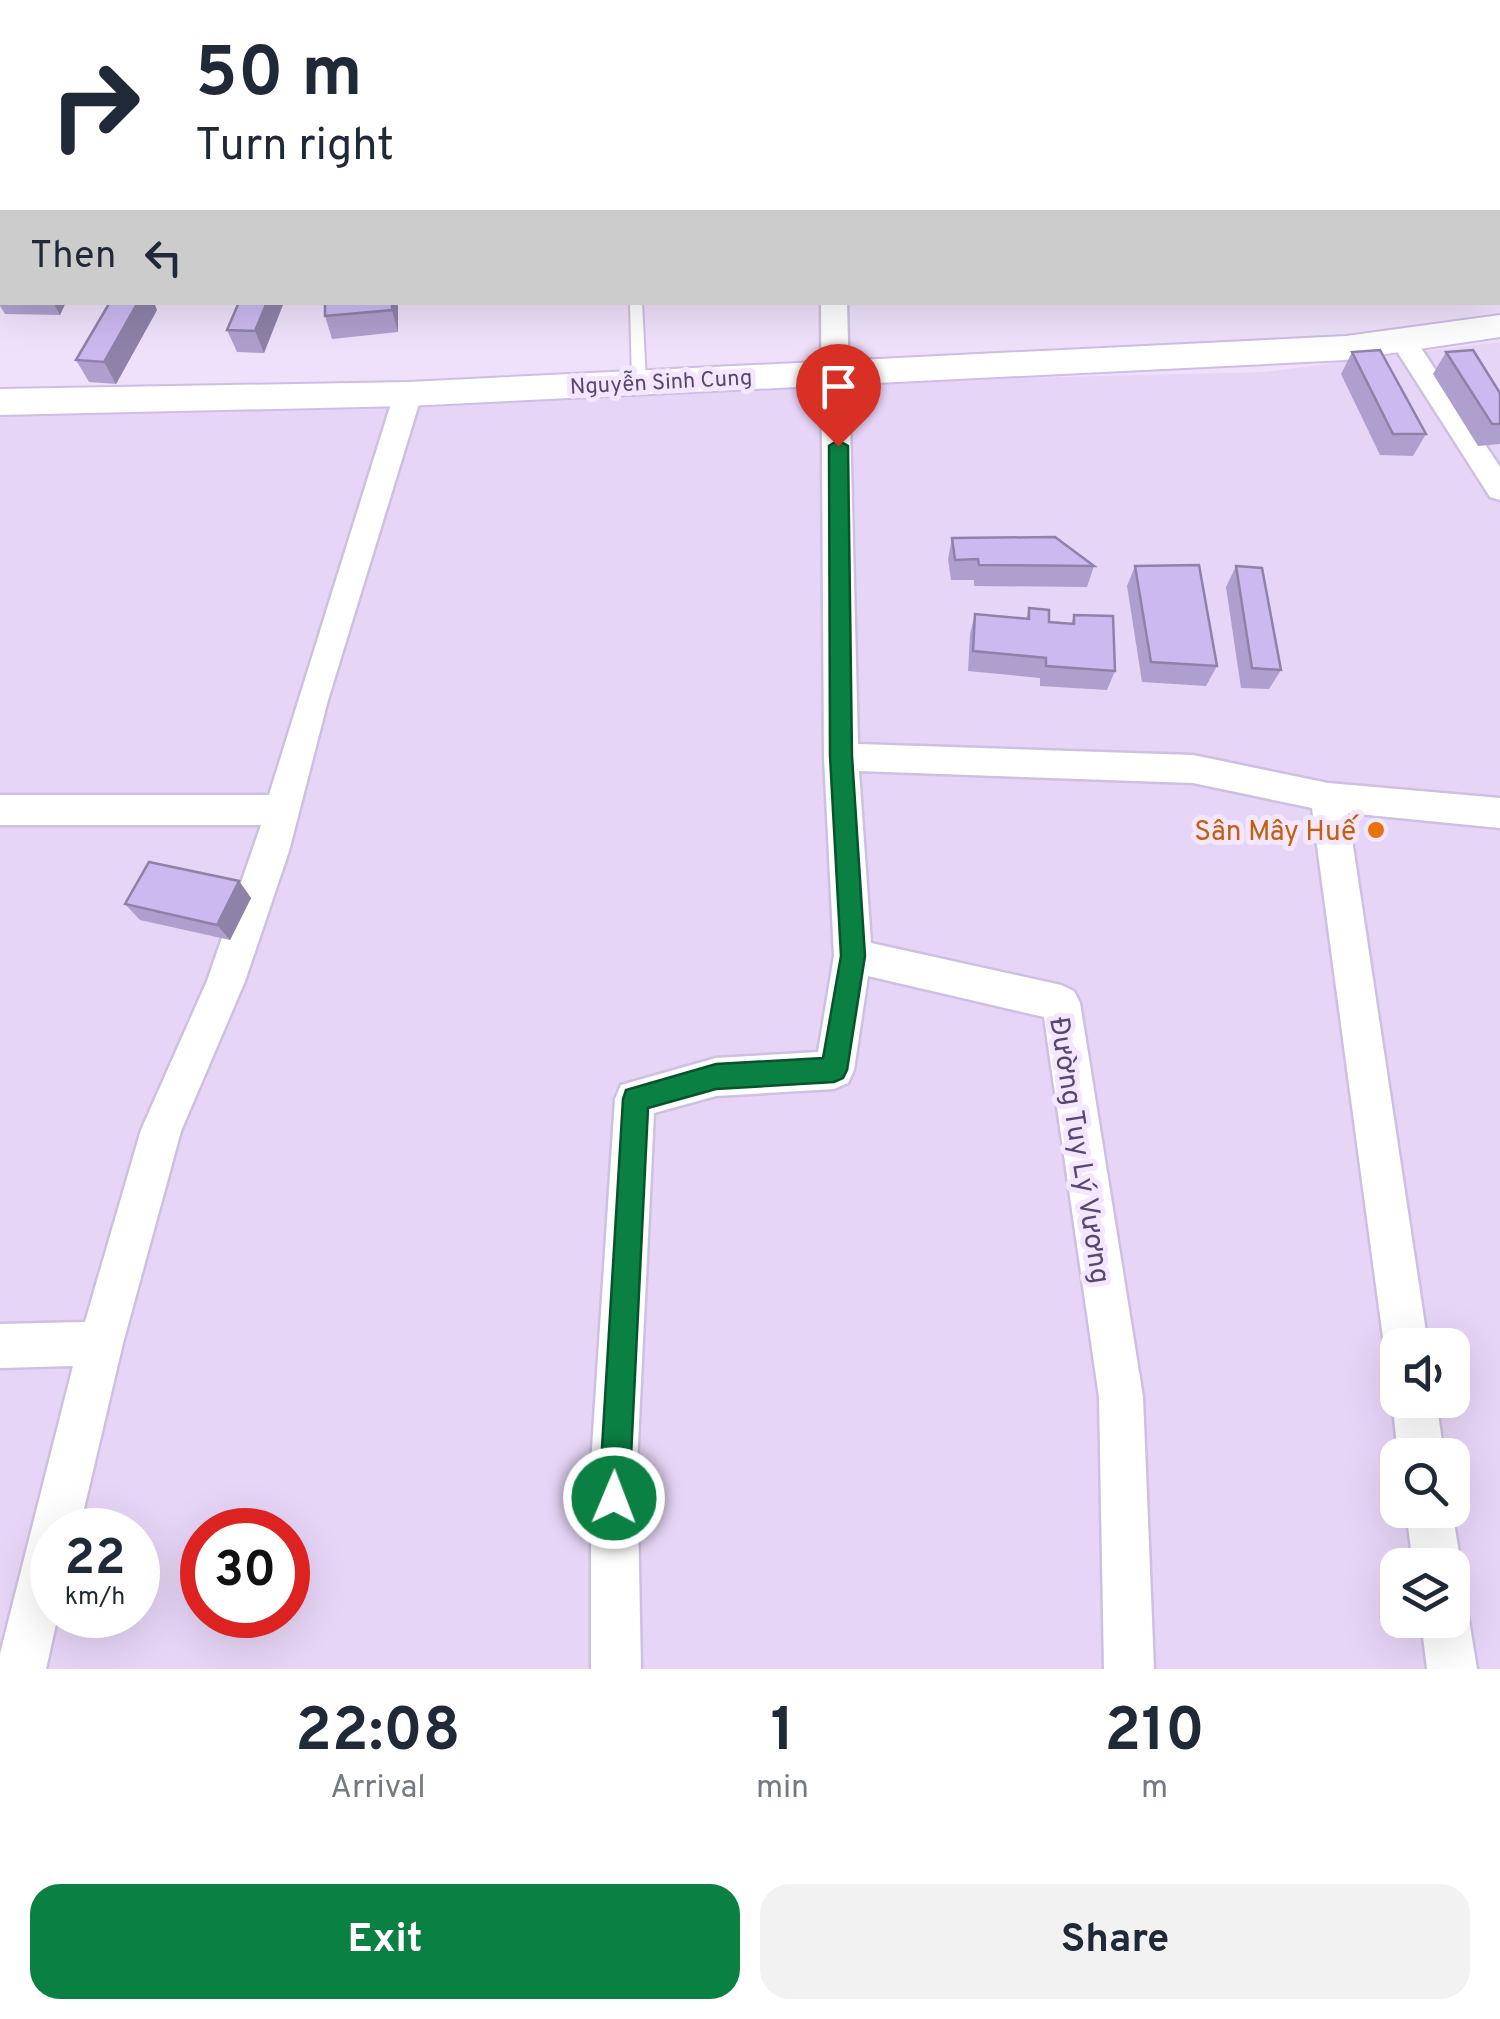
<!DOCTYPE html>
<meta charset="utf-8">
<style>
:root{--surface:#fff;--page:#f2f2f3;--text:#1f2937;--muted:#747a83;--accent:#0b8043}
body{margin:0;font-family:Overpass,sans-serif;background:var(--page);color:var(--text);height:100vh;display:flex;flex-direction:column;font-size:38px;white-space:nowrap}
*{box-sizing:border-box;margin:0}
p{font-size:32px;color:var(--muted)}
.icon{flex:none;width:55px;height:55px;fill:none;stroke:currentColor;stroke-width:2;stroke-linecap:round;stroke-linejoin:round}
.map{position:relative;height:1669px;overflow:hidden}
.drawer{display:flex;flex-direction:column;background:var(--surface);flex:1}
.drawer>*{flex:none}
.banner{position:absolute;left:0px;top:0px;width:1500px;height:305px;box-shadow:0 10px 40px #0002;background:#fff;color:var(--text);overflow:hidden}
.controls{position:absolute;left:1380px;top:1328px;display:grid;gap:20px}
.controls a{display:grid;place-items:center;width:90px;height:90px;border-radius:20px;background:var(--surface);box-shadow:0 10px 40px #0002;font-size:50px}
.speed{position:absolute;left:30px;top:1508px;display:flex;gap:20px;font-size:50px;font-weight:700;text-align:center}
.speed>*{display:grid;place-content:center;width:130px;height:130px;border-radius:50%;background:var(--surface);box-shadow:0 10px 40px #0002;line-height:1}
.speed small{font-size:25px;font-weight:400}
.speed .limit{border:15px solid #d22;background:#fff;color:#111}
.pin{position:absolute;display:grid;place-items:center;width:85px;height:85px;color:#fff;margin:-102px -42px;border-radius:50% 50% 50% 0;rotate:-45deg;box-shadow:0 0 10px #0007}
.pin .icon{rotate:45deg}
.me{position:absolute;width:110px;margin:-55px;rotate:1deg;stroke-linejoin:round;filter:drop-shadow(0 0 8px #0008)}
.turn{display:flex;align-items:center;gap:35px;height:210px;padding:0 30px;font-size:45px}
.turn .icon{width:130px;height:130px;stroke-width:2.5}
.turn b{display:block;font-size:70px;line-height:85px}
.then{display:flex;align-items:center;height:95px;padding:0 30px;background:#0003;gap:20px;font-size:38px}
.eta{display:flex;justify-content:space-evenly;align-items:center;height:170px;text-align:center}
.eta b{font-size:60px;font-weight:700;line-height:70px}
.primary-button{display:flex;gap:20px;margin-top:auto;padding:20px 30px}
.primary-button a{flex:1;height:115px;border-radius:30px;background:var(--accent);color:#fff;font-size:40px;font-weight:700;line-height:115px;text-align:center}
.primary-button a+a{background:var(--page);color:var(--text)}
.map>svg:first-child{display:block}
</style>
<div class="map">
<svg width="1500" height="1669" viewBox="0 0 1500 1669">
<rect width="100%" height="100%" fill="#efe1fb"/>
<path fill="#e7d5f7" fill-rule="evenodd" d="M1500,342V1669H0V402L1265,372ZM1398,1345H1452V1400H1398ZM1398,1455H1452V1510H1398ZM52,1530H138V1615H52ZM202,1530H288V1615H202ZM1398,1565H1452V1620H1398Z"/>
<path fill="#e0e4b6" stroke="#d0d59d" stroke-width="2.5" d="M0,0H1500V87L1498,2H2L0,162Z"/>
<g fill="none" stroke-linecap="round" stroke-linejoin="round">
<defs>
<path id="service" d="M630,302H642L646,382L639,386L632,382Z"/>
<g id="minor">
<path d="M785,0H805L806,2H786Z"/>
<path d="M821,302H847L858,744L1193,755L1328,783L1500,798V828L1348,813L1428,1345H1398V1363L1390,1361L1384,1345L1312,808L1193,783L859,771L871,943L1061,985L1074,991L1080,1003L1143,1397L1154,1669H1104L1099,1397L1044,1017L868,976L854,1070L848,1083L834,1089L716,1096L654,1113L637,1464L641,1669H591V1464L615,1099L621,1085L716,1058L818,1052L834,956L824,757Z"/>
<path d="M1404,333L1413,336L1500,467V500L1490,497L1391,342Z"/>
<path d="M408,385L418,388L422,394L328,700L289,851L245,981L181,1131L123,1343L79,1530H52V1615H58L46,1669H0V1654L73,1366L0,1368V1324L85,1322L141,1130L207,981L261,825H0V795H269L394,394L398,388Z"/>
<path d="M1398,1386V1400H1436L1444,1455H1398L1392,1400Z"/>
<path d="M1406,1510H1452L1461,1565L1454,1582L1452,1565H1413Z"/>
<path d="M1452,1599L1462,1603L1469,1620L1477,1669H1427L1421,1620H1452Z"/>
</g>
<path id="secondary" d="M1500,315V337L1346,360L408,406L0,415V389L408,382L1346,336Z"/>
</defs>
<use href="#service" stroke="#cec0e1" stroke-width="4"/>
<use href="#minor" stroke="#cec0e1" stroke-width="5"/>
<use href="#secondary" stroke="#cebde6" stroke-width="4"/>
<use href="#service" fill="#fff" fill-rule="evenodd"/>
<use href="#minor" fill="#fff" fill-rule="evenodd"/>
<use href="#secondary" fill="#fff" fill-rule="evenodd"/>
</g>
<g fill="#af9fce">
<path d="M2,179V220L0,216V183Z"/>
<path d="M2,272V302H66L60,315L5,314L0,306V277Z"/>
<path d="M284,302L264,353L237,352L227,330Z"/>
<path d="M325,302H398V332L332,339L325,316Z"/>
<path d="M157,310L116,384L89,382L76,360Z"/>
<path d="M1352,352L1426,434L1413,456L1380,455L1341,374Z"/>
<path d="M1446,352L1500,393V444L1478,446L1433,374Z"/>
<path d="M952,538L1094,566L1087,587L974,586V580H951L948,559Z"/>
<path d="M1135,566L1217,666L1206,686L1142,682L1127,586Z"/>
<path d="M1236,566L1281,670L1269,689L1241,688L1226,587Z"/>
<path d="M1029,608L1049,622L1071,624L1074,615L1115,671L1107,690L1040,686V678L968,671L970,634L975,614L1026,619Z"/>
<path d="M239,881L251,898L230,940L140,920L125,904Z"/>
</g>
<g fill="#8f82a8">
<path d="M53,302H66L60,315Z"/>
<path d="M138,302H154L157,310L116,384L104,362Z"/>
<path d="M267,302H284L264,353L255,331Z"/>
<path d="M392,302H398V332L392,310Z"/>
<path d="M239,881L251,898L230,940L217,925Z"/>
</g>
<g fill="#ccb9f0" stroke="#8f82a8" stroke-width="2.5">
<path d="M2,179V198H0V183Z"/>
<path d="M2,272V292H0V277Z"/>
<path d="M110,302H138L104,362L76,360Z"/>
<path d="M239,302H267L255,331L227,330Z"/>
<path d="M325,302H392V310L325,316Z"/>
<path d="M1380,350L1426,434H1393L1352,352Z"/>
<path d="M1473,350L1500,393V424H1492L1446,352Z"/>
<path d="M1055,537L1094,566L979,565L978,559L955,560L952,538Z"/>
<path d="M1199,565L1217,666L1151,662L1135,566Z"/>
<path d="M1236,566L1262,568L1281,670L1252,668Z"/>
<path d="M1029,608L1049,610V622L1074,624V615L1113,616L1115,671L1046,666V658L973,651L975,614L1029,619Z"/>
<path d="M149,862L239,881L217,925L125,904Z"/>
</g>
<path fill="#0b8043" stroke="#07532c" stroke-width="2.5" d="M838,440L848,446L852,756L865,956L847,1070L843,1078L834,1082L716,1089L648,1108L629,1498L625,1509L614,1513L603,1509L599,1498L623,1099L626,1090L716,1064L823,1058L841,956L830,756L829,446Z"/>
<circle fill="#e8710a" stroke="#f4e6fe" stroke-width="4" cx="1376" cy="830" r="10"/>
<g text-anchor="middle" stroke-width="10" stroke-linejoin="round" paint-order="stroke">
<g font-size="22" fill="#554971" stroke="#f4e6fe">
<text transform="translate(661 381) rotate(-3)" y="8">Nguyễn Sinh Cung</text>
</g>
<g font-size="28" fill="#c56008" stroke="#f4e6fe" text-anchor="end">
<text x="1356" y="840">Sân Mây Huế</text>
</g>
<g font-size="28" fill="#554971" stroke="#f4e6fe">
<text transform="translate(1081 1150) rotate(81)" y="10">Đường Tuy Lý Vương</text>
</g>
</g>
</svg>
<div class="controls">
<a><svg class="icon" aria-label="sound" viewBox="0 0 24 24"><path d="M4 9h4l5-4v14l-5-4H4zM17 9q2 3 0 6"/></svg></a>
<a><svg class="icon" aria-label="search" viewBox="0 0 24 24"><circle cx="10" cy="10" r="6"/><path d="M15 15l6 6"/></svg></a>
<a><svg class="icon" aria-label="layers" viewBox="0 0 24 24"><path d="M12 4l9 5-9 5-9-5zM3 14l9 5 9-5"/></svg></a>
</div>
<div class="speed"><div>22<small>km/h</small></div><div class="limit">30</div></div>
<div class="pin" style="left:838px;top:446px;background:#d93025"><svg class="icon" aria-label="arrive" viewBox="0 0 24 24"><path d="M6 21V4h12l-3 4 3 4H6"/></svg></div>
<svg class="me" style="left:614px;top:1498px" viewBox="-20 -20 40 40"><circle r="17" fill="#0b8043" stroke="#fff" stroke-width="3"/><path d="M0-11L8 9 0 5-8 9z" fill="#fff"/></svg>
<div class="banner">
<div class="turn"><svg class="icon" aria-label="right" viewBox="0 0 24 24"><path d="M7 20v-9h11M14 6l5 5-5 5"/></svg><div><b>50 m</b>Turn right</div></div>
<div class="then">Then<svg class="icon" aria-label="left" viewBox="0 0 24 24"><path d="M17 20v-9H6M10 6l-5 5 5 5"/></svg></div>
</div>
</div>
<section class="drawer">
<div class="eta">
<div><b>22:08</b><p>Arrival</p></div>
<div><b>1</b><p>min</p></div>
<div><b>210</b><p>m</p></div>
</div>
<div class="primary-button"><a>Exit</a><a>Share</a></div>
</section>
